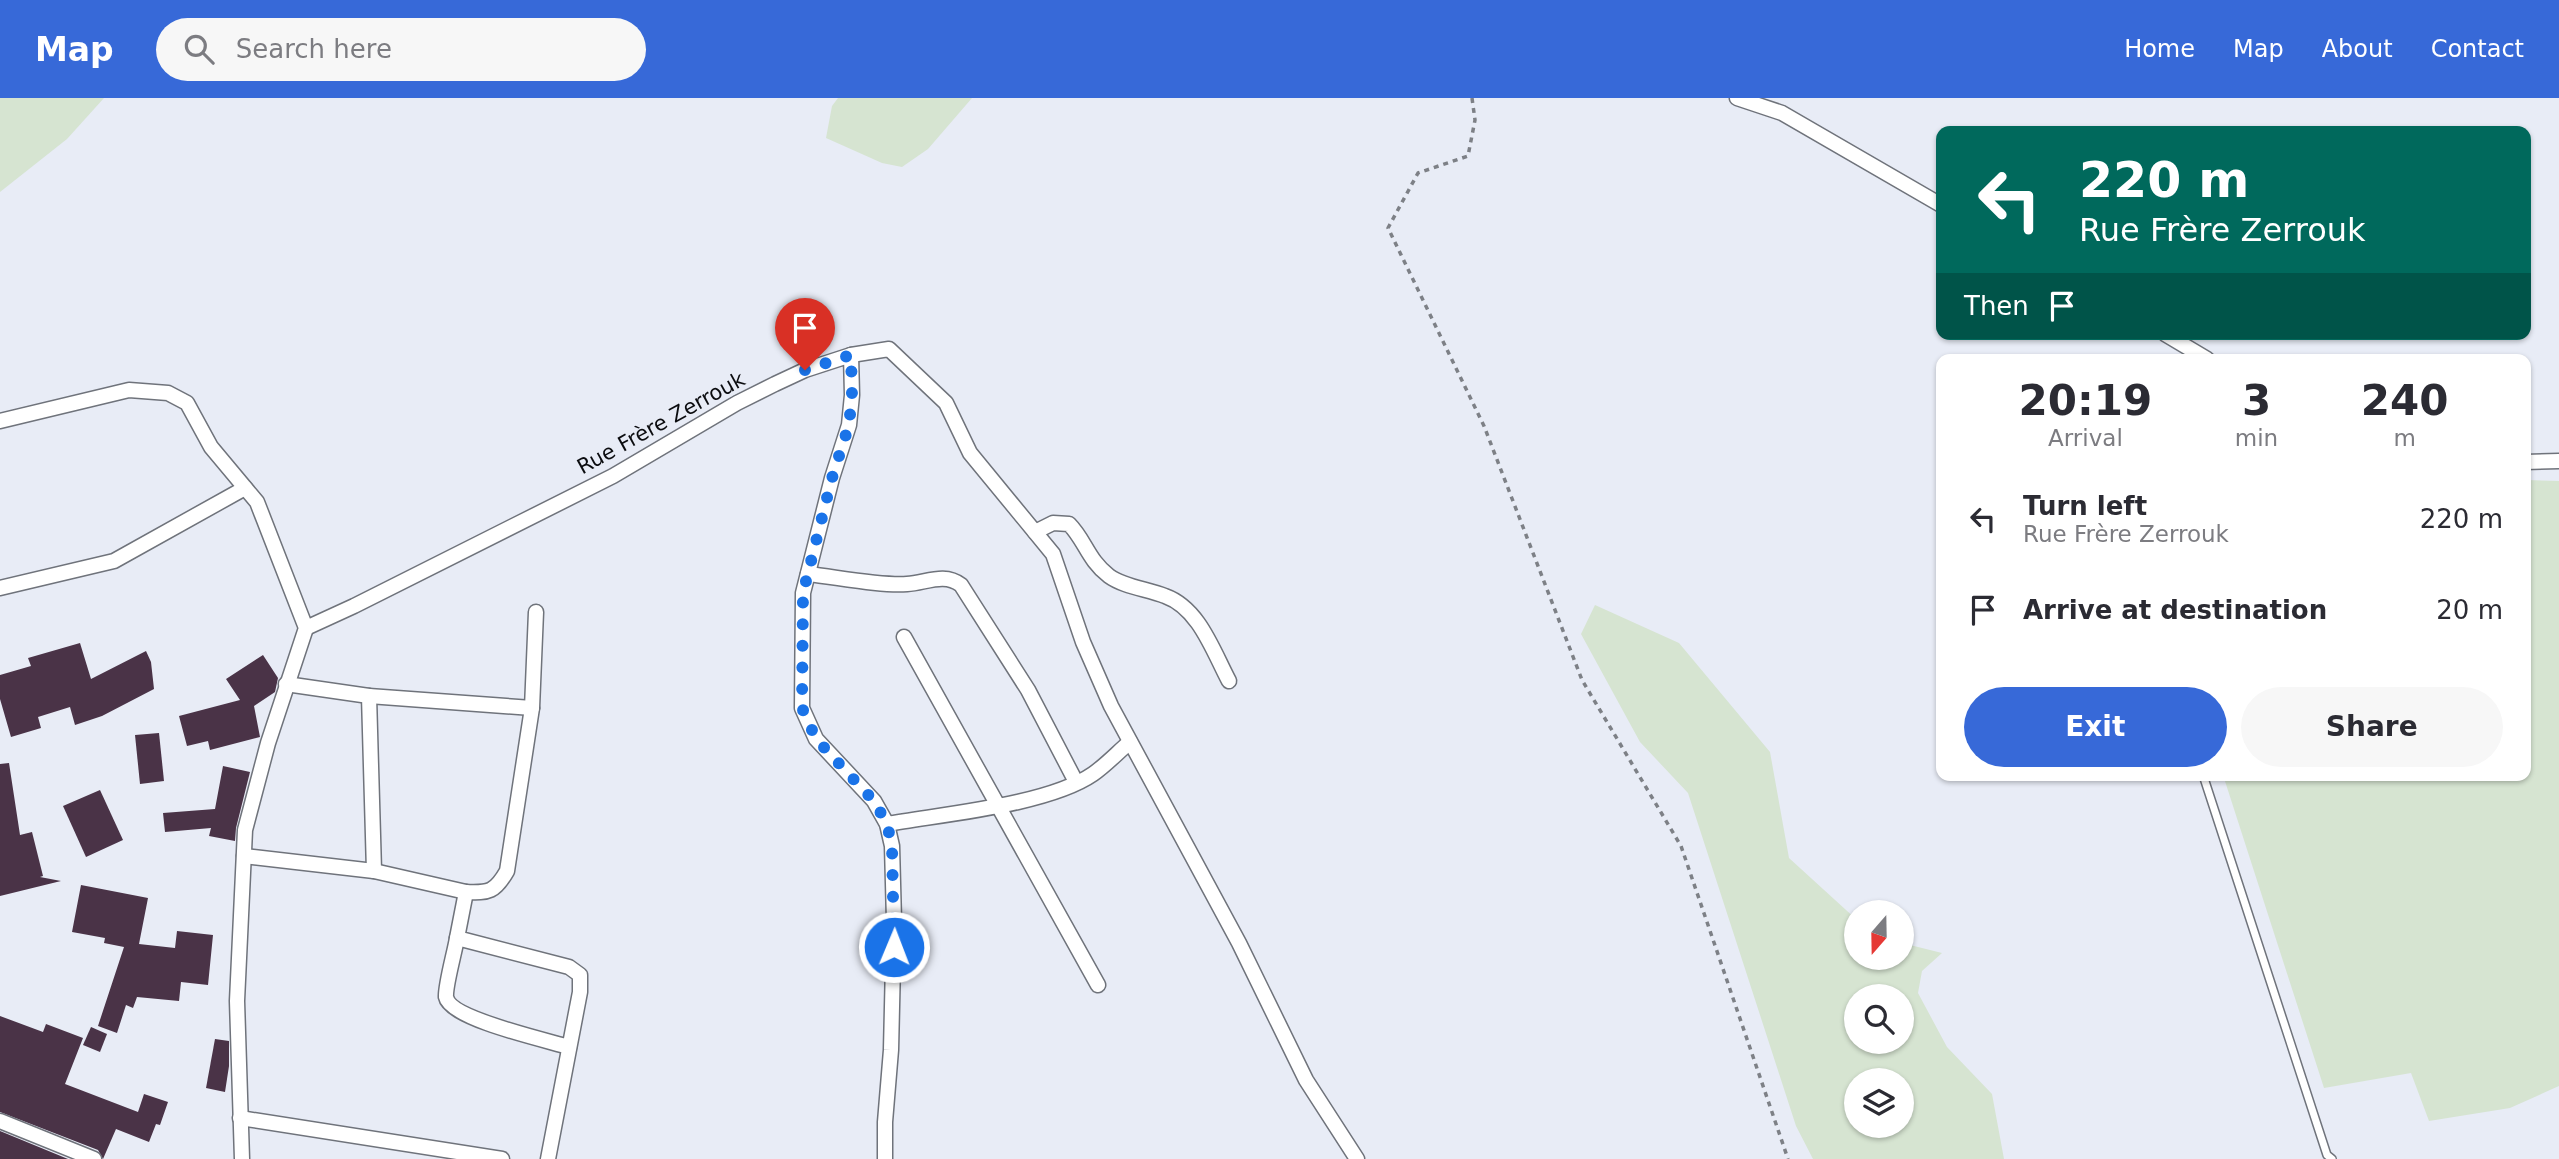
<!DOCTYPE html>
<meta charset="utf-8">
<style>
:root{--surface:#fff;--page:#f7f7f7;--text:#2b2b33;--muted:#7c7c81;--accent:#3769d8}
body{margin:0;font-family:"DejaVu Sans",sans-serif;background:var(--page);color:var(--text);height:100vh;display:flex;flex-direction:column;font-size:26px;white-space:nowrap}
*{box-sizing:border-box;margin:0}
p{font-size:23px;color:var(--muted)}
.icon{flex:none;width:38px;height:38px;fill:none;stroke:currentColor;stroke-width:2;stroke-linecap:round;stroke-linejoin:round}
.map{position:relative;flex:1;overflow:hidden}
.panel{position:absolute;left:1936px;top:256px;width:595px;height:427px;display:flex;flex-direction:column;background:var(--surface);border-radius:14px;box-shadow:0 2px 5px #0004}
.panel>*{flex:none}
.banner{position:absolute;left:1936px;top:28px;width:595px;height:214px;border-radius:14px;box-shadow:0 2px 5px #0004;background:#00695c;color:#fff;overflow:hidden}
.needle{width:46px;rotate:200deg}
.buttons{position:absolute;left:1844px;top:802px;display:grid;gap:14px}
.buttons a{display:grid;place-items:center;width:70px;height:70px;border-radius:50%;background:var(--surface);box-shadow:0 2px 5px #0004;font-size:35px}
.pin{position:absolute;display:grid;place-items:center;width:60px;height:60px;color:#fff;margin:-72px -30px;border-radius:50% 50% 50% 0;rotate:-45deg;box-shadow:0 0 7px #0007}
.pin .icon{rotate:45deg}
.me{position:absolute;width:77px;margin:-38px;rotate:1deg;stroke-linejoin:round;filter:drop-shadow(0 0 5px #0008)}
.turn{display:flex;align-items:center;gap:24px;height:147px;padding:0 28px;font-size:32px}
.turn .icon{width:91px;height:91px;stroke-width:2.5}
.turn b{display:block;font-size:49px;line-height:60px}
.then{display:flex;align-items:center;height:66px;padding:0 28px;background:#0003;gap:14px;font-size:26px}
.eta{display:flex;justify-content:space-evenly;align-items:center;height:119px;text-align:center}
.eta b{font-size:42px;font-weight:600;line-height:49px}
.cta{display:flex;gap:14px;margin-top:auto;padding:14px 28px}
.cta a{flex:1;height:80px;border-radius:42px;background:var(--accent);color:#fff;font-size:28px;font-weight:600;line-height:80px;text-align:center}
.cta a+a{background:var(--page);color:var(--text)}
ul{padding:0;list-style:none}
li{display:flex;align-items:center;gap:21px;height:91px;padding:0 28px}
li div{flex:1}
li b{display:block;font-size:26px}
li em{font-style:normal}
header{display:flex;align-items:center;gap:42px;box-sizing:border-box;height:98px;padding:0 35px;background:var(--accent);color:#fff}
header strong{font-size:33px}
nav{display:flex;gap:38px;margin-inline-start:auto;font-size:24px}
.search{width:490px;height:63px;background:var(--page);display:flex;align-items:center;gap:18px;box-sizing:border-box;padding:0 24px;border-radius:38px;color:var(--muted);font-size:26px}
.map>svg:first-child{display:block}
</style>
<header>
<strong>Map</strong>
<div class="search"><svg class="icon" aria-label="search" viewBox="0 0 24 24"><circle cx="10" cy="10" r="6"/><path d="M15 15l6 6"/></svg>Search here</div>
<nav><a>Home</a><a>Map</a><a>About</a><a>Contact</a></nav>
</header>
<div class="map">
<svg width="2559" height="1061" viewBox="0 0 2559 1061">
<rect width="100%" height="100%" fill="#e8ecf6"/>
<g fill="#d6e4d1" fill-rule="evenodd">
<path d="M0,0H104L67,41L0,94Z"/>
<path d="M838,0H972L928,51L902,69L882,65L826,40L832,8Z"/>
<path d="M2525,382L2559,383V988L2510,1010L2429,1023L2411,975L2324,990L2223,677H2525Z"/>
<path d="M1595,507L1679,545L1770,654L1789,760L1857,822V859H1902V845L1942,855L1922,873L1918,895L1947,949L1992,996L2004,1061H1813L1796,1028L1688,695L1640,644L1581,536ZM1857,898H1902V943H1857ZM1857,982H1902V1027H1857Z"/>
</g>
<g fill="#4a3347">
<path d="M80,545L91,581L146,553L151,564L154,591L102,618L75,627L70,609L38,619L41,630L11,639L0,601V577L31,568L28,560Z"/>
<path d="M263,557L278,580L275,594L254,608L260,639L210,652L208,643L187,648L179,618L240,602L226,581Z"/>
<path d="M159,635L164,683L140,686L135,637Z"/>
<path d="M9,665L20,737L32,734L43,778L40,779L61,783L0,798V666Z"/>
<path d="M223,668L250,674L236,730L235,743L209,738L211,730L165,734L163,715L215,711Z"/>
<path d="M100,692L123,742L86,759L63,708Z"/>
<path d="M81,787L148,800L139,846L175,850L177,833L213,837L208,887L181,884L179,903L137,899L133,910L126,907L117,935L98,928L124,849L104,845L105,840L72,834Z"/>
<path d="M0,918L43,934L46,926L83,940L65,986L138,1014L144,996L168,1004L160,1027L156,1026L149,1044L116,1031L103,1061L98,1052L0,1014Z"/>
<path d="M91,929L107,936L100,954L83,947Z"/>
<path d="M215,941L229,943V968L225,994L206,990Z"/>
<path d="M0,1033L68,1061H0Z"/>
</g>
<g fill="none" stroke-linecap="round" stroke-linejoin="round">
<defs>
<path id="lane" d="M2203,677L2327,1057L2332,1061"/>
<g id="street">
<path d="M1737,0L1782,15L1941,107"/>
<path d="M2165,236L2207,261"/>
<path d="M851,257L889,251L946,305L970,355L1053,456L1083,544L1111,608L1239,845L1306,982L1357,1061"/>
<path d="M0,323L129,292L168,295L187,305L211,349L257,404L306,530L268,645L245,732L237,903L242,1061"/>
<path d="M2525,364L2559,363"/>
<path d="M1035,434L1053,425L1069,426C1085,442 1088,462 1109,478C1124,489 1148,491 1165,498C1199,510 1213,553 1229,583"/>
<path d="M808,476C836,479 880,488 907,486C926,485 944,474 961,487L1028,592L1076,684"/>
<path d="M0,490L114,463L245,390"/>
<path d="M306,530L354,508L613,378L737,305L775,286L805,272L851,257L852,297L849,327L832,380L803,495L802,610L816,641L874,703L887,726L892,748L894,823L891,952L885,1024V1061"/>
<path d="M904,539L1098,887"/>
<path d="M286,586L369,598L374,773"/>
<path d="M369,598L532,610L536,514"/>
<path d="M887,726C943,716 1048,707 1093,676C1106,667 1118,654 1130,644"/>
<path d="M244,758L374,773L466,794L457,840L569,869L580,877V894L548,1061"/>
<path d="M466,794C489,795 495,794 507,773L532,610"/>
<path d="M457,840C455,853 445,888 446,899C450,921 546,942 569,949"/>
<path d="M240,1020L502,1061"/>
<path d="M0,1023L94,1061"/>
</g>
</defs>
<use href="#lane" stroke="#6f737b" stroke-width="10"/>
<use href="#street" stroke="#6f737b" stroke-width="17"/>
<path stroke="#7d8086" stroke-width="3.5" stroke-dasharray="5 5" stroke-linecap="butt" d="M1472,0L1475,22L1468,58L1418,75L1388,130L1484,328L1582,582L1681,748L1788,1061"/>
<use href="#lane" stroke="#fff" stroke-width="7"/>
<use href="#street" stroke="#fff" stroke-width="14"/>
</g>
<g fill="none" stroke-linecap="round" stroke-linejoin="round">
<path stroke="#1a73e8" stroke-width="12" stroke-dasharray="0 21.6" d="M805,272L851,257L852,297L849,327L832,380L803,495L802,610L816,641L874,703L887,726L892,748L894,849"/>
</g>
<g text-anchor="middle" stroke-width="7" stroke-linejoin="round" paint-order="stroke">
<g font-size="21" fill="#0b0c0f" stroke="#e8ecf6">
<text transform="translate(661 325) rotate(-29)" y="7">Rue Frère Zerrouk</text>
</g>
</g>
</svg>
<div class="buttons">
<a><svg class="needle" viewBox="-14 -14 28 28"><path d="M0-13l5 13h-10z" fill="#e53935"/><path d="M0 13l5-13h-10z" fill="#7c7c81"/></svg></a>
<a><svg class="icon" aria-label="search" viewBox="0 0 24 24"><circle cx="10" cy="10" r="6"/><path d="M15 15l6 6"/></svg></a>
<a><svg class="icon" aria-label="layers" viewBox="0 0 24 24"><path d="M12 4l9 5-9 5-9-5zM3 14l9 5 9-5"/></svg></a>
</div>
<div class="pin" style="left:805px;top:272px;background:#d93025"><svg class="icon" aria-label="arrive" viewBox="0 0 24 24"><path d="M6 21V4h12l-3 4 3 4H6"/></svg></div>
<svg class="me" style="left:894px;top:849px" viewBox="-20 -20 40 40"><circle r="17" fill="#1a73e8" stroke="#fff" stroke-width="3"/><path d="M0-11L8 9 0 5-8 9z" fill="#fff"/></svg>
<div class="banner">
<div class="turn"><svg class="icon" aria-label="left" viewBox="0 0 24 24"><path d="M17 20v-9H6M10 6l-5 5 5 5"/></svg><div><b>220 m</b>Rue Frère Zerrouk</div></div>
<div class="then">Then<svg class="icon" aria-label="arrive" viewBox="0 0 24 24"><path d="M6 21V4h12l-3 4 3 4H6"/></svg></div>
</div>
<section class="panel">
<div class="eta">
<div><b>20:19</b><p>Arrival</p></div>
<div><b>3</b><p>min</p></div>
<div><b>240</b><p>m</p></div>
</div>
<ul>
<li><svg class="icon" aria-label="left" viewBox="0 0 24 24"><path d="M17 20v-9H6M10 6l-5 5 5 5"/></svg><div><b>Turn left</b><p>Rue Frère Zerrouk</p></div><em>220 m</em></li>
<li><svg class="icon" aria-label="arrive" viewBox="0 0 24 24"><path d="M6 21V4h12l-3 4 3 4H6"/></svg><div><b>Arrive at destination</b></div><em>20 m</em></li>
</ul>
<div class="cta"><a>Exit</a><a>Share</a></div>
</section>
</div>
